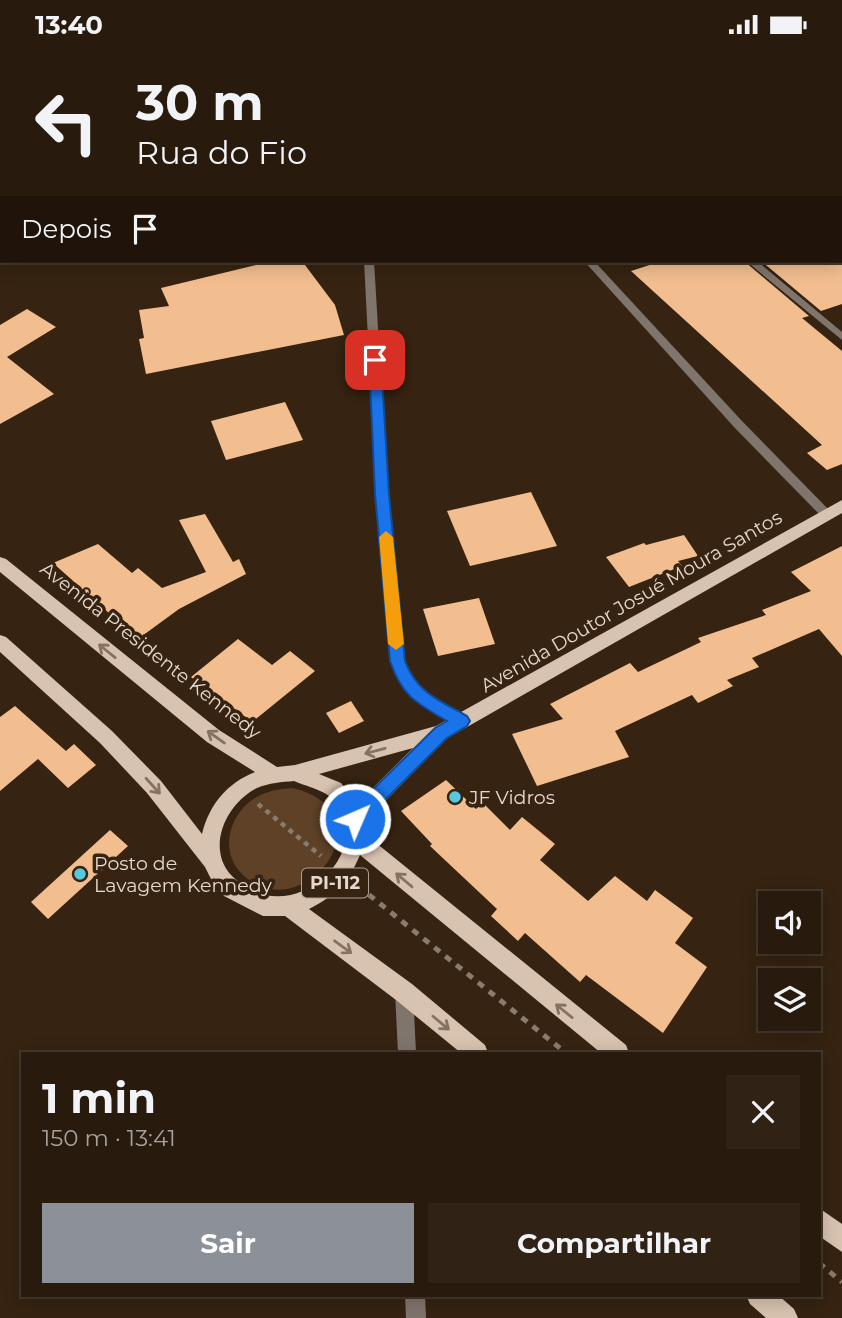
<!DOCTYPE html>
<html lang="pt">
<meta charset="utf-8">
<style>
:root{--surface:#281a0d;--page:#302316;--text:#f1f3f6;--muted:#a5a19d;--line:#44382e;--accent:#8c9099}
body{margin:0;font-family:Montserrat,sans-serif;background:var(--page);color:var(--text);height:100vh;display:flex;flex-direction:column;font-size:26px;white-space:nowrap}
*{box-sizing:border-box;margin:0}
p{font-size:23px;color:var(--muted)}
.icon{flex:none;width:38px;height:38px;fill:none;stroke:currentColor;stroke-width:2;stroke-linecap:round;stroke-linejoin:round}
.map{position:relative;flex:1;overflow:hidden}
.sheet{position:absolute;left:21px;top:1003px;width:800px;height:245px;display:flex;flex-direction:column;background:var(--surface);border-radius:0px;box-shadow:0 4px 18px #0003,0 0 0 2px var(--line)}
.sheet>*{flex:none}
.guide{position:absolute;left:0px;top:0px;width:844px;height:214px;box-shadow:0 4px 18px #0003,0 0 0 2px var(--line);background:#281a0d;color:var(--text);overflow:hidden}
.controls{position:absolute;left:758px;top:842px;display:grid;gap:14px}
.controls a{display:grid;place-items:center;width:63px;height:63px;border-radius:0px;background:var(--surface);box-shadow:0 4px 18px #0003,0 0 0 2px var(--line);font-size:35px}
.pin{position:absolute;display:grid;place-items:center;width:60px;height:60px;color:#fff;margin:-30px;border-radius:14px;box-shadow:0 4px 10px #0006}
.me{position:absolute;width:77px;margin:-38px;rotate:45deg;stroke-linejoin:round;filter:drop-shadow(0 0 5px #0008)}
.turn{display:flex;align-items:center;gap:24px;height:147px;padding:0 21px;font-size:32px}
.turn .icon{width:91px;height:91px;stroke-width:2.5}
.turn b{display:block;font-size:49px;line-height:60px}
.then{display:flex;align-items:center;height:66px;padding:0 21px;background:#0003;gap:14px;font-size:26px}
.round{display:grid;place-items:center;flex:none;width:74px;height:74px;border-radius:0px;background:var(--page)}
.headline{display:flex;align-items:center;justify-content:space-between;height:119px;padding:0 21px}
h1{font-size:42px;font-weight:700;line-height:52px}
.primary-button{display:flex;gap:14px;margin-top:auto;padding:14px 21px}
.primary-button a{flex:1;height:80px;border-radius:0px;background:var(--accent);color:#fff;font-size:28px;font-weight:700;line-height:80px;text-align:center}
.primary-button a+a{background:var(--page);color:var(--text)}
.status{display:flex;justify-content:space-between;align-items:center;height:49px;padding:0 35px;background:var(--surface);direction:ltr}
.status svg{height:19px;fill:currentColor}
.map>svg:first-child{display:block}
</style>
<div class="status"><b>13:40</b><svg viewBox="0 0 49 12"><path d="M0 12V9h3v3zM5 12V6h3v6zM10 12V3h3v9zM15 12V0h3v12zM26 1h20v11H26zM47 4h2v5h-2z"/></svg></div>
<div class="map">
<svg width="842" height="1269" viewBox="0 0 842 1269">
<rect width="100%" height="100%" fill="#362311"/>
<g fill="#5e4126">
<path d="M0,0L146,2H2V147Z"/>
<path d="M292,739C394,763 302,882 243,826C217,802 230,760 261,746C271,741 281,740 292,739Z"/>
</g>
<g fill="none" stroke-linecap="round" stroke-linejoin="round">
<rect fill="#9b6c40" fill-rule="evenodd" x="802" y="0" width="6" height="2"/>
</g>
<g fill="#f2be8f">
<path d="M273,212H302L335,256L344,286L146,325L139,290L144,289L139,261L169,257L161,239Z"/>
<path d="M662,212H744L809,267L802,269L842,302V415L827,421L807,404L822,396L631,222Z"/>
<path d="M761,212H842V255L821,262Z"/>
<path d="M27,260L56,278L7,308L54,345L0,375V276Z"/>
<path d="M285,353L303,391L226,411L211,372Z"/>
<path d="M531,443L557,497L470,517L447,462Z"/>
<path d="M205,465L233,513L239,510L246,525L179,560L138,590L53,514L98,495L132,524L138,519L162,539L206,523L179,471Z"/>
<path d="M684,486L698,507L678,512L682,517L629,538L606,508L644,494L646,496Z"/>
<path d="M842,497V607L819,580L752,609L759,618L727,631L733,637L698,654L692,646L615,682L629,708L537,737L512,685L563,670L550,655L630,614L638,623L701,593L698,589L766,566L762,561L811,542L791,523Z"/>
<path d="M479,549L495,595L438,607L423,560Z"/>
<path d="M238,590L272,616L290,602L315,622L252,673L223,651L221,653L191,628Z"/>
<path d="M351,652L364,672L339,684L326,664Z"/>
<path d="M15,657L66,702L74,695L96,716L68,739L38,710L0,742V668Z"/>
<path d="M446,731L476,760L483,754L510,781L522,768L555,795L540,811L588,852L615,827L647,852L655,841L693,869L675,894L707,918L663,984L586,926L580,933L525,884L518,892L491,867L497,860L430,797L432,795L401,762Z"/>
<path d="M110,781L128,797L48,870L31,853Z"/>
</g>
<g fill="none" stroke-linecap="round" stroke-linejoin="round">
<path stroke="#8b7b6c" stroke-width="4.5" stroke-dasharray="5 5" stroke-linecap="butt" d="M258,755L321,807"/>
<g stroke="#8b7b6c" stroke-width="5" stroke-dasharray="7 7" stroke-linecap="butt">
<path d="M358,837L566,1004"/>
<path d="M819,1214L842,1233"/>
</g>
<g fill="#7f756c" fill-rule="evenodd">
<rect x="341" y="0" width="8" height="2"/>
<path d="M460,0H469L471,2H461Z"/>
<path d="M364,212H374L388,445L405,612C417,642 440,654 467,668L469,672L467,676L462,678C428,666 404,645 391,612L376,445Z"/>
<path d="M584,212H594L742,372L830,462L832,465L830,468H822L734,378Z"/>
<path d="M746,212H757L842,283V291Z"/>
<path d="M404,934L410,937L413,943L416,1004H398L395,943L398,937Z"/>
<path d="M405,1246H425L426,1269H406Z"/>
</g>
<g fill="#d8c2b0" fill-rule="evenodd">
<path d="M842,451V464L446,690L364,774L365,785L626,996L629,1004H601L360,806C349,832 335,847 309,860L412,935L485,996L488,1004H461L396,951L285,867H263L224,847L214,836L205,818L147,744L100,694L0,603V586L6,588L112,682L161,732L202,785C209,756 227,734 255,723L207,693L0,523V508L6,510L219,681L277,718L295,716L436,677ZM413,699L357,755L341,734L319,725ZM294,732C305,737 320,740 329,747C380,793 307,870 252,841C242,835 233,830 227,821C208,792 229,753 257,739C269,734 282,733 294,732Z"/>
<path d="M819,1159L842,1175V1203L819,1187Z"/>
<path d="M746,1246H778L794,1260L798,1269H766L750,1255Z"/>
</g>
</g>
<defs><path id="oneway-shaft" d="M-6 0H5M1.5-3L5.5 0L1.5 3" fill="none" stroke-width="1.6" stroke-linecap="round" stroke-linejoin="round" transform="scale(1.75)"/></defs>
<g stroke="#877260">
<use href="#oneway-shaft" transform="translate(107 602) rotate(-141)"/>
<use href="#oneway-shaft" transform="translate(216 688) rotate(-145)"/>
<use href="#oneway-shaft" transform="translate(375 702) rotate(165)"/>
<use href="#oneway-shaft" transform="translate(153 737) rotate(48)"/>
<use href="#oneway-shaft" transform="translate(404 831) rotate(-140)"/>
<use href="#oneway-shaft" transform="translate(343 898) rotate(36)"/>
<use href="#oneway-shaft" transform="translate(564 962) rotate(-141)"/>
<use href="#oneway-shaft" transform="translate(441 974) rotate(40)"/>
</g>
<path fill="#1a73e8" stroke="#114b97" stroke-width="2" d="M375,307L381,311L389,445L405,612C417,644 439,651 467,667L470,672L467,677L447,689L361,775L355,778L349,775L346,770L349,764L435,679L447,672C416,654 402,647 390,612L375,445L369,311Z"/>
<path fill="#f59e0b" d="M386,482L393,488L404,595L396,601L388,595L379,488Z"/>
<g fill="#56c9e1" stroke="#362311" stroke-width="2.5">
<circle cx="455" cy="748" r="7"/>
<circle cx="80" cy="825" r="7"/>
</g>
<g text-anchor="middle" stroke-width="7" stroke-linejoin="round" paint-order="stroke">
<rect fill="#362311" stroke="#b0a295" stroke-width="2" x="302" y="819.5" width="66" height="29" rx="5"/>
<g font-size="18" font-weight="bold" fill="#e5d8cd">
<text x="335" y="840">PI-112</text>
</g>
<g font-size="19" fill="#e5d8cd" stroke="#362311">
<text transform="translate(631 552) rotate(-30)" y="7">Avenida Doutor Josué Moura Santos</text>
<text transform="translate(151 601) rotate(38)" y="7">Avenida Presidente Kennedy</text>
</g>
<g font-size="19" fill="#e5d8cd" stroke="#362311" text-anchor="start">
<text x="469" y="755">JF Vidros</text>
<text x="94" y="821">Posto de<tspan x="94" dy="22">Lavagem Kennedy</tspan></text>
</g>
</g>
</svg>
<div class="controls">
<a><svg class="icon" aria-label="sound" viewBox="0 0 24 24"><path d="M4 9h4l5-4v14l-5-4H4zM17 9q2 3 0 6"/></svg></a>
<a><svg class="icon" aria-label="layers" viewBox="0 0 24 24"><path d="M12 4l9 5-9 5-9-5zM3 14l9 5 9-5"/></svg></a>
</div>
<div class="pin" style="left:375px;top:311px;background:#d93025"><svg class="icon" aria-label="arrive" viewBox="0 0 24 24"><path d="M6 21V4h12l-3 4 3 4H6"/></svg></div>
<svg class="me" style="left:355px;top:770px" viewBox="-20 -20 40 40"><circle r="17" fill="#1a73e8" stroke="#fff" stroke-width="3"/><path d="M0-11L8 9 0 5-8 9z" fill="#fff"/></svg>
<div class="guide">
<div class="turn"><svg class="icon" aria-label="left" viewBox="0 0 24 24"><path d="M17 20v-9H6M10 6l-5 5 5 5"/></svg><div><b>30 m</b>Rua do Fio</div></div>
<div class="then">Depois<svg class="icon" aria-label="arrive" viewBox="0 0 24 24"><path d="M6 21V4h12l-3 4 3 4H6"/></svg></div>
</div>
<section class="sheet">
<div class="headline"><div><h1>1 min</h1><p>150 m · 13:41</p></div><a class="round"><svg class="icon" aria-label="close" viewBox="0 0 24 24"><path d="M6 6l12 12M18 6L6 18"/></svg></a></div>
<div class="primary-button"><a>Sair</a><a>Compartilhar</a></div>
</section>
</div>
